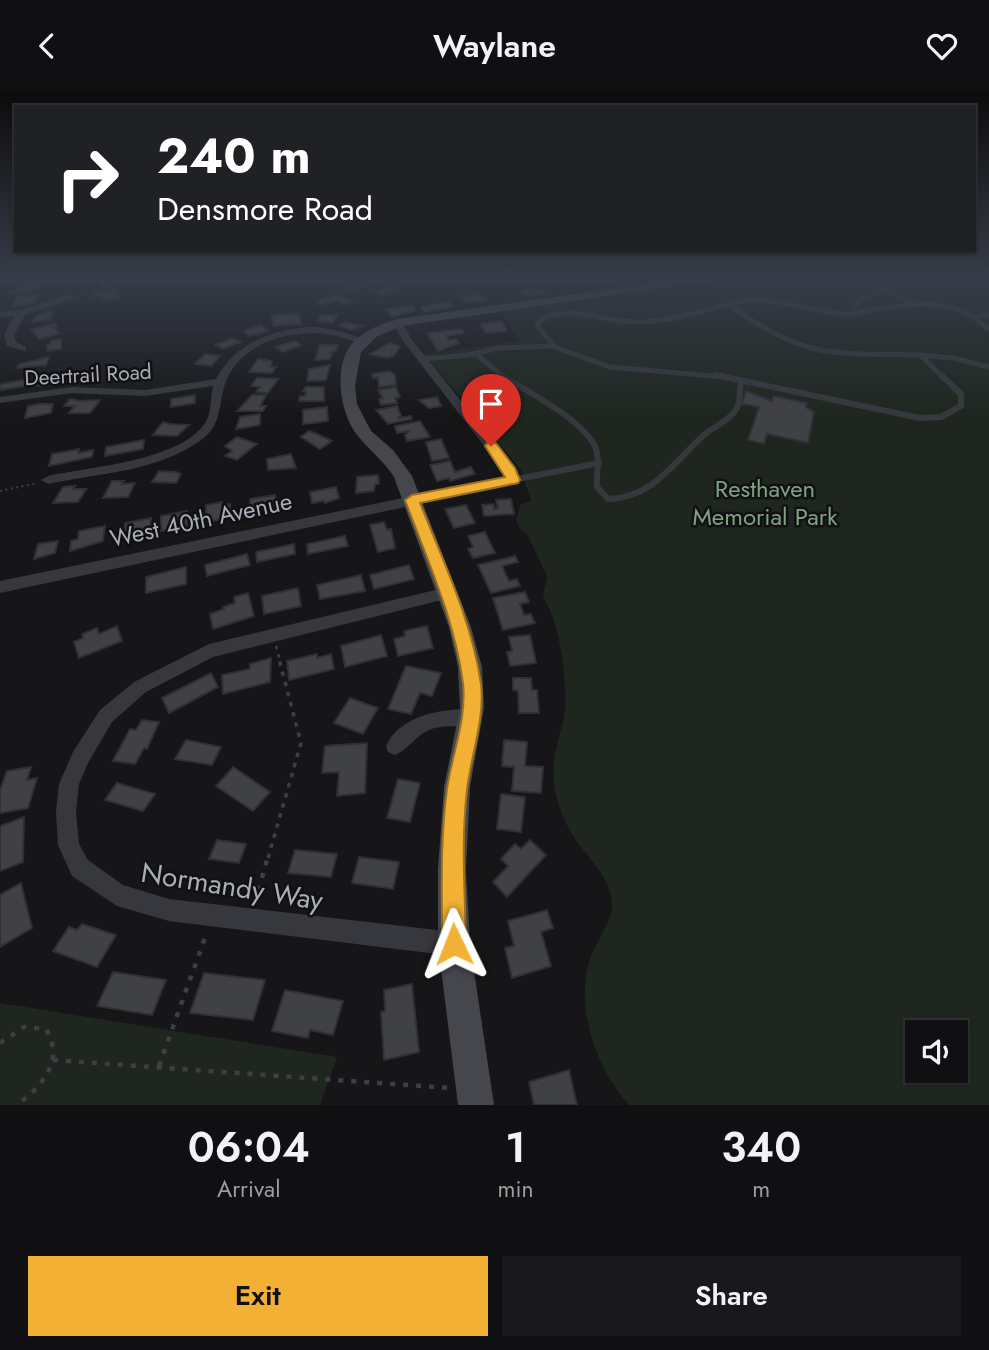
<!DOCTYPE html>
<style>
:root{--surface:#101012;--page:#19191b;--text:#f1f3f6;--muted:#9c9d9f;--line:#303032;--accent:#f2b134}
body{margin:0;font-family:Jost,sans-serif;background:var(--page);color:var(--text);height:100vh;display:flex;flex-direction:column;font-size:26px;white-space:nowrap}
*{box-sizing:border-box;margin:0}
p{font-size:23px;color:var(--muted)}
.icon{flex:none;width:38px;height:38px;fill:none;stroke:currentColor;stroke-width:2;stroke-linecap:round;stroke-linejoin:round}
.map{position:relative;height:1014px;overflow:hidden}
.drawer{display:flex;flex-direction:column;background:var(--surface);flex:1}
.drawer>*{flex:none}
.guide{position:absolute;left:14px;top:14px;width:962px;height:147px;border-radius:0px;box-shadow:0 2px 5px #0004,0 0 0 2px var(--line);background:#202124;color:#fff;overflow:hidden}
.fabs{position:absolute;left:905px;top:929px;display:grid;gap:14px}
.fabs a{display:grid;place-items:center;width:63px;height:63px;border-radius:0px;background:var(--surface);box-shadow:0 2px 5px #0004,0 0 0 2px var(--line);font-size:35px}
.pin{position:absolute;display:grid;place-items:center;width:60px;height:60px;color:#fff;margin:-72px -30px;border-radius:50% 50% 50% 0;rotate:-45deg;box-shadow:0 0 7px #0007}
.pin .icon{rotate:45deg}
.me{position:absolute;width:77px;margin:-38px;rotate:358deg;stroke-linejoin:round;filter:drop-shadow(0 0 5px #0008)}
.turn{display:flex;align-items:center;gap:24px;height:147px;padding:0 28px;font-size:32px}
.turn .icon{width:91px;height:91px;stroke-width:2.5}
.turn b{display:block;font-size:49px;line-height:60px}
.eta{display:flex;justify-content:space-evenly;align-items:center;height:119px;text-align:center}
.eta b{font-size:42px;font-weight:600;line-height:49px}
.cta{display:flex;gap:14px;margin-top:auto;padding:14px 28px}
.cta a{flex:1;height:80px;border-radius:0px;background:var(--accent);color:#111;font-size:28px;font-weight:600;line-height:80px;text-align:center}
.cta a+a{background:var(--page);color:var(--text)}
header{display:flex;justify-content:space-between;align-items:center;height:91px;padding:0 28px;background:var(--surface);font-size:32px;font-weight:600}
.map>svg:first-child{display:block}
</style>
<header><svg class="icon" aria-label="back" viewBox="0 0 24 24"><path d="M15 5l-7 7 7 7"/></svg>Waylane<svg class="icon" aria-label="heart" viewBox="0 0 24 24"><path d="M12 20l-8-8c-3-5 5-10 8-4 3-6 11-1 8 4z"/></svg></header>
<div class="map">
<svg width="989" height="1014" viewBox="0 0 989 1014">
<rect width="100%" height="100%" fill="#161618"/>
<g fill="#1e261f" fill-rule="evenodd">
<path d="M747,185L989,186V1014H629C596,977 573,914 591,865C597,850 611,832 612,816C613,789 592,772 578,752C569,740 561,723 557,708C549,677 556,660 563,630C570,602 560,529 543,506L547,485L527,443L520,438L516,429L521,413L531,410L521,379L424,263L519,250L501,221ZM917,942H956V980H917Z"/>
<path d="M0,912L337,966L320,1014H0Z"/>
</g>
<g fill="#404145" stroke="#303034" stroke-width="2">
<path d="M112,185L122,187L117,188L118,193L104,197L100,188Z"/>
<path d="M428,185L435,189L409,195L402,191Z"/>
<path d="M26,187L47,190L31,200L7,203L29,192L18,190Z"/>
<path d="M393,195L400,199L382,205L374,199Z"/>
<path d="M116,198L118,207L102,209L104,205H94V202Z"/>
<path d="M533,198H541L545,203L525,205L520,199Z"/>
<path d="M337,202L353,211L343,213L339,209L320,214L316,210Z"/>
<path d="M477,203L486,210L465,211L462,205Z"/>
<path d="M38,204L35,212L12,215L16,206Z"/>
<path d="M451,211L454,216L434,219L423,221L421,216Z"/>
<path d="M413,215L416,219L392,226L385,218Z"/>
<path d="M53,220L51,229L32,231L38,224Z"/>
<path d="M299,222L301,233L273,235L272,225Z"/>
<path d="M321,224H337L333,232L317,230Z"/>
<path d="M502,230L507,240L486,242L480,233Z"/>
<path d="M344,231L363,235L351,239L339,235Z"/>
<path d="M55,232L57,235L53,236L60,242L40,248L31,239Z"/>
<path d="M261,234L268,240L249,245L243,240Z"/>
<path d="M462,238L464,242L447,245L449,249L456,248L459,252L438,260L427,242Z"/>
<path d="M232,247L241,251L223,258L215,254Z"/>
<path d="M61,248V258L48,260L47,254L51,253V250Z"/>
<path d="M295,250L301,254L283,261L275,256Z"/>
<path d="M389,252L400,255L394,265L387,267L370,263Z"/>
<path d="M320,254H338L336,260L329,262L332,263L330,268L315,269Z"/>
<path d="M205,263L220,265L211,275L195,273Z"/>
<path d="M49,266L46,274L17,277L19,273Z"/>
<path d="M258,268L272,270L271,276H276L272,282L249,281Z"/>
<path d="M330,274L326,289L307,290L309,278Z"/>
<path d="M390,280L395,284L396,294L379,296L378,286L373,287L372,283Z"/>
<path d="M64,282L61,292L36,295L38,290L47,288L49,285Z"/>
<path d="M257,287L278,288L268,302L256,301L260,296L251,295Z"/>
<path d="M25,289V295L0,299V293Z"/>
<path d="M306,296H324V310H299L300,305H305L306,301L303,300Z"/>
<path d="M396,296L400,306L395,307L397,312L381,314L379,308L383,307L378,299Z"/>
<path d="M746,300L772,310L773,305L807,312L806,316L814,321L808,352L767,343L764,353L748,349L759,316L742,313Z"/>
<path d="M195,304V312L171,316V308Z"/>
<path d="M252,304H266L260,315H266L263,320H237Z"/>
<path d="M437,306L441,315L429,317L419,309Z"/>
<path d="M70,308L80,310L100,309L90,322H69L75,315H64Z"/>
<path d="M39,313H53L51,322L25,327L28,315Z"/>
<path d="M397,315L401,325L398,327L411,325L412,328L388,333L376,319Z"/>
<path d="M327,316L328,330L303,333V319Z"/>
<path d="M260,323V334L236,338L240,326Z"/>
<path d="M420,330L430,346L407,350L405,344L409,340L397,342L395,335Z"/>
<path d="M163,331L170,333L189,334L177,345L153,344Z"/>
<path d="M309,340L317,343L332,350L320,358L301,346Z"/>
<path d="M237,346L257,353L237,369L225,365L232,360L225,355Z"/>
<path d="M441,348L449,367L432,370L426,351Z"/>
<path d="M144,349L143,358L105,365L106,356Z"/>
<path d="M79,358L78,362L93,359L92,366L49,375L52,363Z"/>
<path d="M291,363L296,377L268,379L267,368Z"/>
<path d="M450,370L455,381L471,376L475,383L450,390L449,387L437,390L430,374Z"/>
<path d="M159,380L176,381L181,383L176,392L152,391Z"/>
<path d="M378,384L379,393H375L374,400L356,402L357,386Z"/>
<path d="M112,390H124L122,393L135,392L128,406L103,407Z"/>
<path d="M75,395L73,398H86L78,411L53,412L63,396Z"/>
<path d="M336,396L339,407L325,412L324,410L312,412L310,401Z"/>
<path d="M275,404L277,416L251,424L250,408Z"/>
<path d="M511,408L514,423L484,425L482,414L494,413V418L498,417L496,409Z"/>
<path d="M222,411V414L230,413L231,425L200,434V423L206,422V414Z"/>
<path d="M466,414L475,432L454,437L445,418Z"/>
<path d="M187,420V437L161,440V425Z"/>
<path d="M151,427L150,441L124,448L125,432Z"/>
<path d="M384,431L387,439L391,438L395,457L378,461L370,434Z"/>
<path d="M105,435L103,450L70,460L71,450L78,448L79,440Z"/>
<path d="M485,441L495,462L473,467L468,458L473,456L468,445Z"/>
<path d="M345,445L348,455L308,463L307,453Z"/>
<path d="M58,450L55,462L34,468L38,453Z"/>
<path d="M294,453L295,463L257,471L256,461Z"/>
<path d="M247,463L250,474L207,485L205,474Z"/>
<path d="M515,465L518,471L502,475L509,490L517,488L520,495L491,502L478,474Z"/>
<path d="M409,474L414,488L374,498L370,484Z"/>
<path d="M186,476V493L146,502V486Z"/>
<path d="M361,484L365,500L320,508L317,494Z"/>
<path d="M298,497L301,515L264,523L262,505Z"/>
<path d="M525,501L529,511L520,513L524,524L531,523L535,532L503,539L493,507Z"/>
<path d="M248,502L254,525L213,538L210,523L224,518L223,516L235,512L234,506Z"/>
<path d="M117,535L122,550L79,567L74,551L83,547L82,543L97,537L99,543Z"/>
<path d="M427,535L433,557L398,565L394,548L405,545L404,540Z"/>
<path d="M381,544L387,565L345,576L341,555Z"/>
<path d="M530,544L536,572L510,575L507,561L512,560L509,546Z"/>
<path d="M317,563V567L331,563L334,578L289,589L287,570Z"/>
<path d="M271,567L270,591L223,603L222,584L250,578V573Z"/>
<path d="M406,575L441,582L432,605L420,602L411,623L388,618Z"/>
<path d="M211,582L218,596L169,622L162,607Z"/>
<path d="M513,587H531L532,599H537L539,622H519L518,600L513,599Z"/>
<path d="M350,607L378,617L363,643L334,632Z"/>
<path d="M142,629L159,631L147,658L144,657L135,673L113,670L130,638L136,639Z"/>
<path d="M186,649L221,656L212,674L175,668Z"/>
<path d="M504,649L527,651L525,675L543,676L541,702L512,700L514,676L502,675Z"/>
<path d="M367,652L365,702L337,705L339,681L322,682L325,655Z"/>
<path d="M31,676L27,689L37,687L28,717L0,722V699L7,680Z"/>
<path d="M233,676L270,701L253,720L216,695Z"/>
<path d="M398,688L420,692L410,731L387,727Z"/>
<path d="M117,692L155,703L143,720L105,709Z"/>
<path d="M501,703L525,706L521,741L497,738Z"/>
<path d="M24,726L23,771L0,780V735Z"/>
<path d="M217,749L246,753L239,772L209,768Z"/>
<path d="M530,749L546,764L507,806L493,791L508,775L501,768L515,753L521,758Z"/>
<path d="M295,759L337,763L331,786L288,782Z"/>
<path d="M359,766L399,771L393,798L352,792Z"/>
<path d="M21,792L32,837L0,856V804Z"/>
<path d="M547,819L553,837L541,841L551,875L512,887L505,857L514,855L508,830Z"/>
<path d="M82,833L116,844L97,876L53,860L69,836L77,839Z"/>
<path d="M113,881L166,889L152,924L97,915Z"/>
<path d="M204,882L265,889L253,929L190,922Z"/>
<path d="M412,893L419,961L384,969L381,921L385,920L384,899Z"/>
<path d="M285,899L343,910L333,944L310,939L308,947L272,940Z"/>
<path d="M569,979L577,1014H534L529,991Z"/>
</g>
<g fill="none" stroke-linecap="round" stroke-linejoin="round">
<g stroke="#3d3f44" stroke-width="2" stroke-dasharray="2 3.5" stroke-linecap="butt">
<path d="M80,203L144,185"/>
<path d="M0,400L38,392"/>
</g>
<path stroke="#3d3f44" stroke-width="2.5" stroke-dasharray="3.5 5" stroke-linecap="butt" d="M276,555L280,569"/>
<path stroke="#3d3f44" stroke-width="3.5" stroke-dasharray="4.5 6" stroke-linecap="butt" d="M268,767L301,652L279,568"/>
<g stroke="#3d3f44" stroke-width="4.5" stroke-dasharray="5 8" stroke-linecap="butt">
<path d="M255,812L268,765"/>
<path d="M0,952L24,936L46,938C65,969 42,996 17,1014"/>
<path d="M53,969L450,997"/>
<path d="M159,975L207,841"/>
</g>
<g stroke="#37383d" stroke-width="5">
<path d="M896,185L885,199L858,209L851,223C822,224 751,198 731,215C805,269 833,262 920,264L943,286"/>
<path d="M890,196L895,204L915,213"/>
<path d="M851,223C887,217 931,205 966,222C974,226 981,233 989,238"/>
<path d="M972,226L989,224"/>
<path d="M555,256L537,235L540,229C571,212 608,233 642,231C673,229 703,220 733,212"/>
<path d="M476,263L503,286"/>
<path d="M920,264L954,267L989,276"/>
<path d="M423,268L469,264L498,257L552,255L610,276L725,286"/>
</g>
<g stroke="#37383d" stroke-width="6">
<path d="M500,284C525,299 586,330 596,358C600,370 596,384 597,396L608,408C653,407 673,372 704,344C714,335 730,330 737,317C741,309 739,299 741,290"/>
<path d="M716,284L920,327L941,326L961,315V303L941,284"/>
<path d="M513,389L599,372"/>
</g>
<g fill="#37383d" fill-rule="evenodd">
<path d="M389,185H402L350,200L346,197Z"/>
<path d="M609,185H618L633,199L625,201Z"/>
<path d="M70,203L75,206L73,208L25,224L14,244L16,251L26,256V260L7,255L4,244L14,225L0,227V221L20,219Z"/>
<path d="M398,229L401,230L412,249L513,374L520,389L518,392L0,502V490L505,386L502,378L403,250L393,232Z"/>
<path d="M317,236L344,241L368,250L363,253C353,250 343,246 332,244C293,237 239,251 225,293C218,316 222,334 201,349C157,381 99,382 48,393L41,389L48,385C89,376 180,370 205,332C212,322 210,307 213,295L145,305L72,302L0,312V306L72,296L145,299L216,288C236,250 276,237 317,236Z"/>
<path d="M448,496L454,498L456,502L454,506L213,566L146,601L112,631L88,672L79,693L76,721L79,753L88,769L123,794L169,808L454,841L462,845L466,853L462,861L454,865L169,830L117,815L72,785L58,754L56,721L59,693L73,661L100,619L134,591L209,553Z"/>
<path d="M471,618L477,620L480,626L477,632C461,638 443,632 427,640C415,646 407,659 395,664L388,661L386,655C400,624 441,618 471,618Z"/>
</g>
<path fill="#45474d" fill-rule="evenodd" d="M703,185H730L724,188L401,235L376,246L361,261L355,295L357,313L371,340L393,359L412,385L471,536L482,576L484,617L470,696L466,778L470,853L494,1014H458L438,853V778L444,696L460,617L458,576L449,536L394,386C384,370 370,360 358,345C341,325 334,282 348,258C358,242 380,233 398,228Z"/>
</g>
<linearGradient id="sky" x2="0" y2="1"><stop stop-color="#0c0c0d"/><stop offset="0.57" stop-color="#363c48"/><stop offset="1" stop-color="#363c48" stop-opacity="0"/></linearGradient>
<rect width="989" height="327" fill="url(#sky)"/>
<path fill="#f2b134" stroke="#9d7322" stroke-width="2" d="M487,352H496L515,377L520,389L518,392L420,412C443,470 472,530 481,593C485,628 471,664 467,699C461,750 465,802 466,853L462,861L454,865L446,861L442,853C442,801 440,749 447,698C452,663 467,628 463,592C455,529 427,468 405,409L412,404L505,386L485,355Z"/>
<g text-anchor="middle" stroke-width="5" stroke-linejoin="round" paint-order="stroke">
<g font-size="21" fill="#a8adb8" stroke="#111113">
<text transform="translate(88 284) rotate(-3)" y="7">Deertrail Road</text>
</g>
<g font-size="24" fill="#7fa381" stroke="#111113">
<text x="765" y="406">Resthaven<tspan x="765" dy="28">Memorial Park</tspan></text>
</g>
<g font-size="24" fill="#a8adb8" stroke="#111113">
<text transform="translate(201 429) rotate(-12)" y="8">West 40th Avenue</text>
</g>
<g font-size="28" fill="#a8adb8" stroke="#111113">
<text transform="translate(232 795) rotate(9)" y="10">Normandy Way</text>
</g>
</g>
</svg>
<div class="fabs">
<a><svg class="icon" aria-label="sound" viewBox="0 0 24 24"><path d="M4 9h4l5-4v14l-5-4H4zM17 9q2 3 0 6"/></svg></a>
</div>
<div class="pin" style="left:491px;top:355px;background:#d93025"><svg class="icon" aria-label="arrive" viewBox="0 0 24 24"><path d="M6 21V4h12l-3 4 3 4H6"/></svg></div>
<svg class="me" style="left:454px;top:853px" viewBox="-20 -20 40 40"><path d="M0-17L14 15 0 8-14 15z" fill="#f2b134" stroke="#fff" stroke-width="4"/></svg>
<div class="guide">
<div class="turn"><svg class="icon" aria-label="right" viewBox="0 0 24 24"><path d="M7 20v-9h11M14 6l5 5-5 5"/></svg><div><b>240 m</b>Densmore Road</div></div>
</div>
</div>
<section class="drawer">
<div class="eta">
<div><b>06:04</b><p>Arrival</p></div>
<div><b>1</b><p>min</p></div>
<div><b>340</b><p>m</p></div>
</div>
<div class="cta"><a>Exit</a><a>Share</a></div>
</section>
